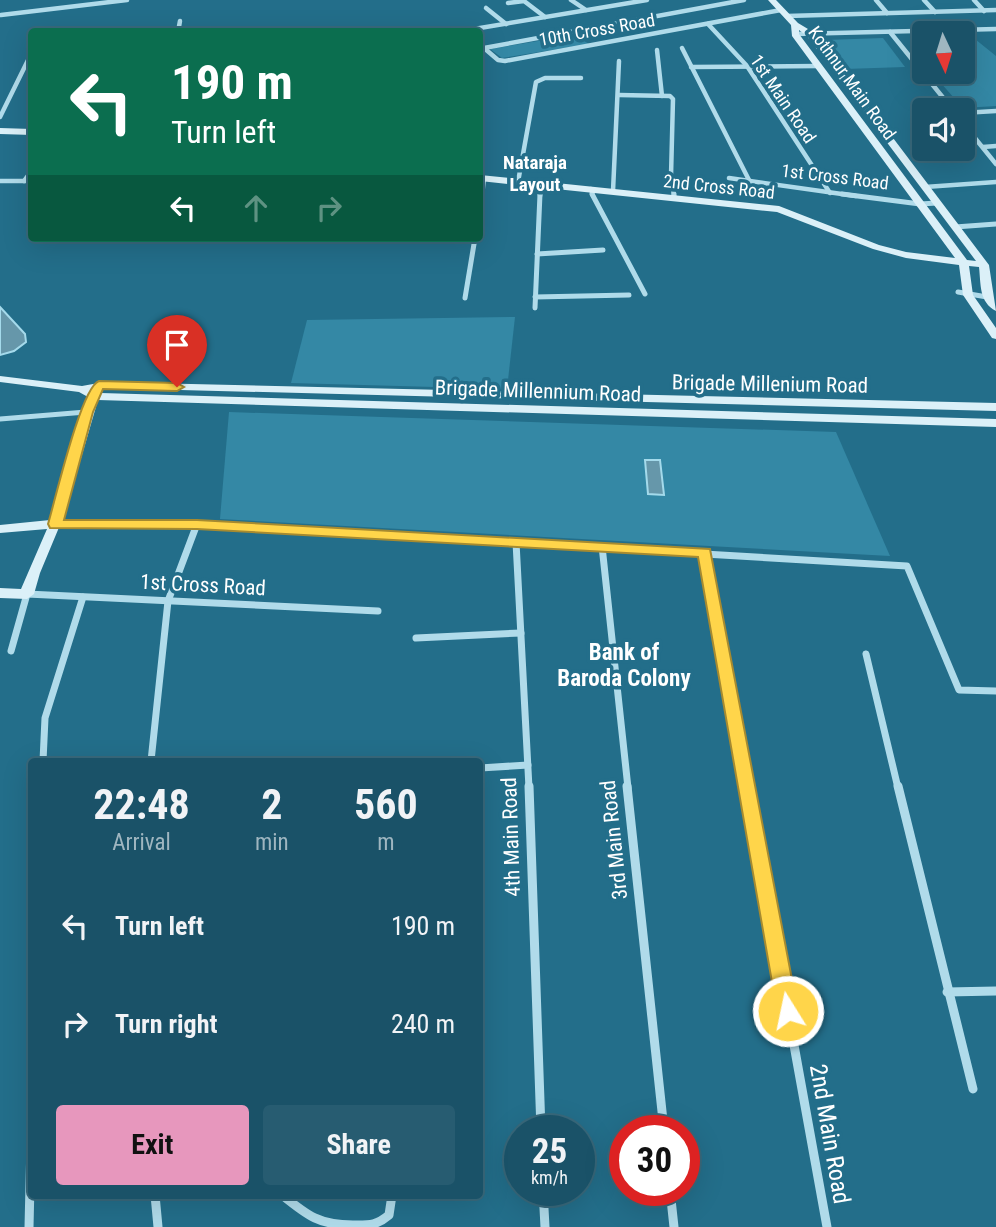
<!DOCTYPE html>
<style>
:root{--surface:#1a5268;--page:#275c71;--text:#f1f3f6;--muted:#9fb6c0;--line:#38697c;--accent:#e797bd}
body{margin:0;font-family:"Roboto Condensed",sans-serif;background:var(--page);color:var(--text);height:100vh;display:flex;flex-direction:column;font-size:26px;white-space:nowrap}
*{box-sizing:border-box;margin:0}
p{font-size:23px;color:var(--muted)}
.icon{flex:none;width:38px;height:38px;fill:none;stroke:currentColor;stroke-width:2;stroke-linecap:round;stroke-linejoin:round}
.map{position:relative;flex:1;overflow:hidden}
.side{position:absolute;left:28px;top:758px;width:455px;height:441px;display:flex;flex-direction:column;background:var(--surface);border-radius:7px;box-shadow:0 7px 28px #0002,0 0 0 2px var(--line)}
.side>*{flex:none}
.banner{position:absolute;left:28px;top:28px;width:455px;height:214px;border-radius:7px;box-shadow:0 7px 28px #0002,0 0 0 2px var(--line);background:#0b6e4f;color:#fff;overflow:hidden}
.needle{width:46px;rotate:176deg}
.buttons{position:absolute;left:912px;top:21px;display:grid;gap:14px}
.buttons a{display:grid;place-items:center;width:63px;height:63px;border-radius:7px;background:var(--surface);box-shadow:0 7px 28px #0002,0 0 0 2px var(--line);font-size:35px}
.speed{position:absolute;left:504px;top:1115px;display:flex;gap:14px;font-size:35px;font-weight:700;text-align:center}
.speed>*{display:grid;place-content:center;width:91px;height:91px;border-radius:50%;background:var(--surface);box-shadow:0 7px 28px #0002,0 0 0 2px var(--line);line-height:1}
.speed small{font-size:18px;font-weight:400}
.speed .limit{border:10px solid #d22;background:#fff;color:#111}
.pin{position:absolute;display:grid;place-items:center;width:60px;height:60px;color:#fff;margin:-72px -30px;border-radius:50% 50% 50% 0;rotate:-45deg;box-shadow:0 0 7px #0007}
.pin .icon{rotate:45deg}
.me{position:absolute;width:77px;margin:-38px;rotate:350deg;stroke-linejoin:round;filter:drop-shadow(0 0 5px #0008)}
.turn{display:flex;align-items:center;gap:24px;height:147px;padding:0 28px;font-size:32px}
.turn .icon{width:91px;height:91px;stroke-width:2.5}
.turn b{display:block;font-size:49px;line-height:60px}
.lanes{display:flex;align-items:center;height:66px;padding:0 28px;background:#0003;justify-content:center;gap:35px;direction:ltr}
.lanes .off{opacity:.35}
.eta{display:flex;justify-content:space-evenly;align-items:center;height:119px;text-align:center}
.eta b{font-size:42px;font-weight:700;line-height:49px}
.primary-button{display:flex;gap:14px;margin-top:auto;padding:14px 28px}
.primary-button a{flex:1;height:80px;border-radius:7px;background:var(--accent);color:#111;font-size:28px;font-weight:700;line-height:80px;text-align:center}
.primary-button a+a{background:var(--page);color:var(--text)}
ul{padding:0;list-style:none}
li{display:flex;align-items:center;gap:21px;height:98px;padding:0 28px}
li div{flex:1}
li b{display:block;font-size:26px}
li em{font-style:normal}
.map>svg:first-child{display:block}
</style>
<div class="map">
<svg width="996" height="1227" viewBox="0 0 996 1227">
<rect width="100%" height="100%" fill="#236e8a"/>
<g fill="#3488a5">
<path d="M574,35L589,44L502,58L490,49Z"/>
<path d="M963,35H970L996,56V106L963,108L931,72H962Z"/>
<path d="M883,38L905,67L845,69L825,40Z"/>
<path d="M515,317L507,389L291,383L307,320Z"/>
<path d="M229,412L836,432L890,556L220,519Z"/>
</g>
<g fill="#6697aa" stroke="#a4daeb" stroke-width="2">
<path d="M0,307L25,334L26,342L14,351L0,355Z"/>
<path d="M645,460H660L664,495L648,494Z"/>
</g>
<g fill="none" stroke-linecap="round" stroke-linejoin="round">
<g stroke="#b0dbea" stroke-width="4.5">
<path d="M571,0L586,10"/>
<path d="M876,0L887,13"/>
<path d="M924,0L935,12"/>
<path d="M974,0L984,11"/>
<path d="M508,3L524,1L545,17"/>
<path d="M486,8L506,24"/>
<path d="M1,15L127,0"/>
<path d="M787,16L996,10"/>
<path d="M708,24L747,66L830,193"/>
<path d="M462,31L647,0"/>
<path d="M178,32L180,21"/>
<path d="M890,32L953,110"/>
<path d="M795,34L996,29"/>
<path d="M484,48L498,60L505,61L781,10"/>
<path d="M484,48L744,0"/>
<path d="M682,48L750,182"/>
<path d="M657,50L662,96"/>
<path d="M691,67L819,66"/>
<path d="M619,95L670,96L673,99L671,176L674,196"/>
<path d="M962,113L996,111"/>
<path d="M0,117L32,52"/>
<path d="M962,122L996,164"/>
<path d="M983,147L996,146"/>
<path d="M729,178L856,196"/>
<path d="M0,181H32"/>
<path d="M24,181L32,170"/>
<path d="M518,182L536,82L545,78H581"/>
<path d="M925,187L996,182"/>
<path d="M591,189L593,196"/>
<path d="M613,191L619,61"/>
<path d="M482,196L484,178"/>
<path d="M540,196L541,184"/>
</g>
<g stroke="#b0dbea" stroke-width="5">
<path d="M592,194L645,294"/>
<path d="M674,194V198"/>
<path d="M842,194L920,204L937,203"/>
<path d="M480,208L482,194"/>
<path d="M955,227L996,224"/>
<path d="M537,254L603,250"/>
<path d="M958,292L987,297"/>
<path d="M535,297L629,295"/>
<path d="M465,298L475,238"/>
<path d="M535,308L540,194"/>
<path d="M0,419L86,412"/>
</g>
<g stroke="#b0dbea" stroke-width="7">
<path d="M55,524H197L907,566L959,690L996,691"/>
<path d="M516,542L529,788"/>
<path d="M602,546L628,788"/>
<path d="M704,553L747,788"/>
<path d="M416,638L521,633"/>
<path d="M11,651L27,594L378,611"/>
<path d="M866,654L898,788"/>
<path d="M43,761L45,718L83,597"/>
<path d="M151,761L168,601L197,524"/>
<path d="M480,768L528,765"/>
</g>
<g stroke="#b0dbea" stroke-width="9">
<path d="M529,786L541,1130"/>
<path d="M627,786L664,1130"/>
<path d="M747,786L827,1227"/>
<path d="M898,786L973,1089"/>
<path d="M947,992L996,991"/>
<path d="M543,1190L545,1227"/>
<path d="M670,1190L674,1227"/>
<path d="M155,1195L158,1227"/>
<path d="M282,1195C308,1216 319,1225 353,1225C369,1225 376,1226 389,1215L392,1195"/>
<path d="M29,1227L32,1100"/>
</g>
<g fill="#dbf0f8" fill-rule="evenodd">
<path d="M768,0H776L798,23L813,32L989,265L996,311C979,302 981,285 979,267L969,266L973,295L996,328V339L992,338L963,295L959,265L906,258L873,249L777,212L480,181V175L779,206L879,245L906,252L955,258L792,36L791,25ZM799,30L807,36L976,261L967,260L799,34Z"/>
<path d="M0,128L32,129V135L0,134Z"/>
<path d="M0,376L82,386L104,382L996,403V411L104,388L101,393L996,419V427L98,400L65,513L40,573L34,594L27,599L0,598V588L21,589L47,529L0,533V525L50,520L88,397L79,392L0,382Z"/>
</g>
</g>
<path fill="#ffd54a" stroke="#a68a30" stroke-width="2" d="M99,381L177,383L184,387L177,391L103,389L93,412L64,520H197L710,549L798,1011L795,1018L788,1021L780,1018L777,1011L698,557L197,529L50,528L48,524C55,501 81,387 99,381Z"/>
<g text-anchor="middle" stroke-width="7" stroke-linejoin="round" paint-order="stroke">
<g font-size="18" fill="#fff" stroke="#236e8a">
<text transform="translate(597 30) rotate(-10)" y="6">10th Cross Road</text>
<text transform="translate(852 83) rotate(54)" y="6">Kothnur Main Road</text>
<text transform="translate(783 99) rotate(56)" y="6">1st Main Road</text>
<text transform="translate(835 177) rotate(7)" y="6">1st Cross Road</text>
<text transform="translate(719 187) rotate(6)" y="6">2nd Cross Road</text>
</g>
<g font-size="19" font-weight="bold" fill="#fff" stroke="#236e8a">
<text x="535" y="169">Nataraja<tspan x="535" dy="22">Layout</tspan></text>
</g>
<g font-size="21" fill="#fff" stroke="#236e8a">
<text transform="translate(770 384) rotate(1)" y="7">Brigade Millenium Road</text>
<text transform="translate(538 391) rotate(2)" y="7">Brigade Millennium Road</text>
<text transform="translate(203 585) rotate(3)" y="7">1st Cross Road</text>
<text transform="translate(511 837) rotate(-92)" y="7">4th Main Road</text>
<text transform="translate(614 840) rotate(-96)" y="7">3rd Main Road</text>
</g>
<g font-size="23" font-weight="bold" fill="#fff" stroke="#236e8a">
<text x="624" y="660">Bank of<tspan x="624" dy="26">Baroda Colony</tspan></text>
</g>
<g font-size="24" fill="#fff" stroke="#236e8a">
<text transform="translate(830 1134) rotate(80)" y="8">2nd Main Road</text>
</g>
</g>
</svg>
<div class="buttons">
<a><svg class="needle" viewBox="-14 -14 28 28"><path d="M0-13l5 13h-10z" fill="#e53935"/><path d="M0 13l5-13h-10z" fill="#9fb6c0"/></svg></a>
<a><svg class="icon" aria-label="sound" viewBox="0 0 24 24"><path d="M4 9h4l5-4v14l-5-4H4zM17 9q2 3 0 6"/></svg></a>
</div>
<div class="speed"><div>25<small>km/h</small></div><div class="limit">30</div></div>
<div class="pin" style="left:177px;top:387px;background:#d93025"><svg class="icon" aria-label="arrive" viewBox="0 0 24 24"><path d="M6 21V4h12l-3 4 3 4H6"/></svg></div>
<svg class="me" style="left:788px;top:1011px" viewBox="-20 -20 40 40"><circle r="17" fill="#ffd54a" stroke="#fff" stroke-width="3"/><path d="M0-11L8 9 0 5-8 9z" fill="#fff"/></svg>
<div class="banner">
<div class="turn"><svg class="icon" aria-label="left" viewBox="0 0 24 24"><path d="M17 20v-9H6M10 6l-5 5 5 5"/></svg><div><b>190 m</b>Turn left</div></div>
<div class="lanes"><svg class="icon" aria-label="left" viewBox="0 0 24 24"><path d="M17 20v-9H6M10 6l-5 5 5 5"/></svg><svg class="icon off" aria-label="ahead" viewBox="0 0 24 24"><path d="M12 20V5M6 11l6-6 6 6"/></svg><svg class="icon off" aria-label="right" viewBox="0 0 24 24"><path d="M7 20v-9h11M14 6l5 5-5 5"/></svg></div>
</div>
<section class="side">
<div class="eta">
<div><b>22:48</b><p>Arrival</p></div>
<div><b>2</b><p>min</p></div>
<div><b>560</b><p>m</p></div>
</div>
<ul>
<li><svg class="icon" aria-label="left" viewBox="0 0 24 24"><path d="M17 20v-9H6M10 6l-5 5 5 5"/></svg><div><b>Turn left</b></div><em>190 m</em></li>
<li><svg class="icon" aria-label="right" viewBox="0 0 24 24"><path d="M7 20v-9h11M14 6l5 5-5 5"/></svg><div><b>Turn right</b></div><em>240 m</em></li>
</ul>
<div class="primary-button"><a>Exit</a><a>Share</a></div>
</section>
</div>
